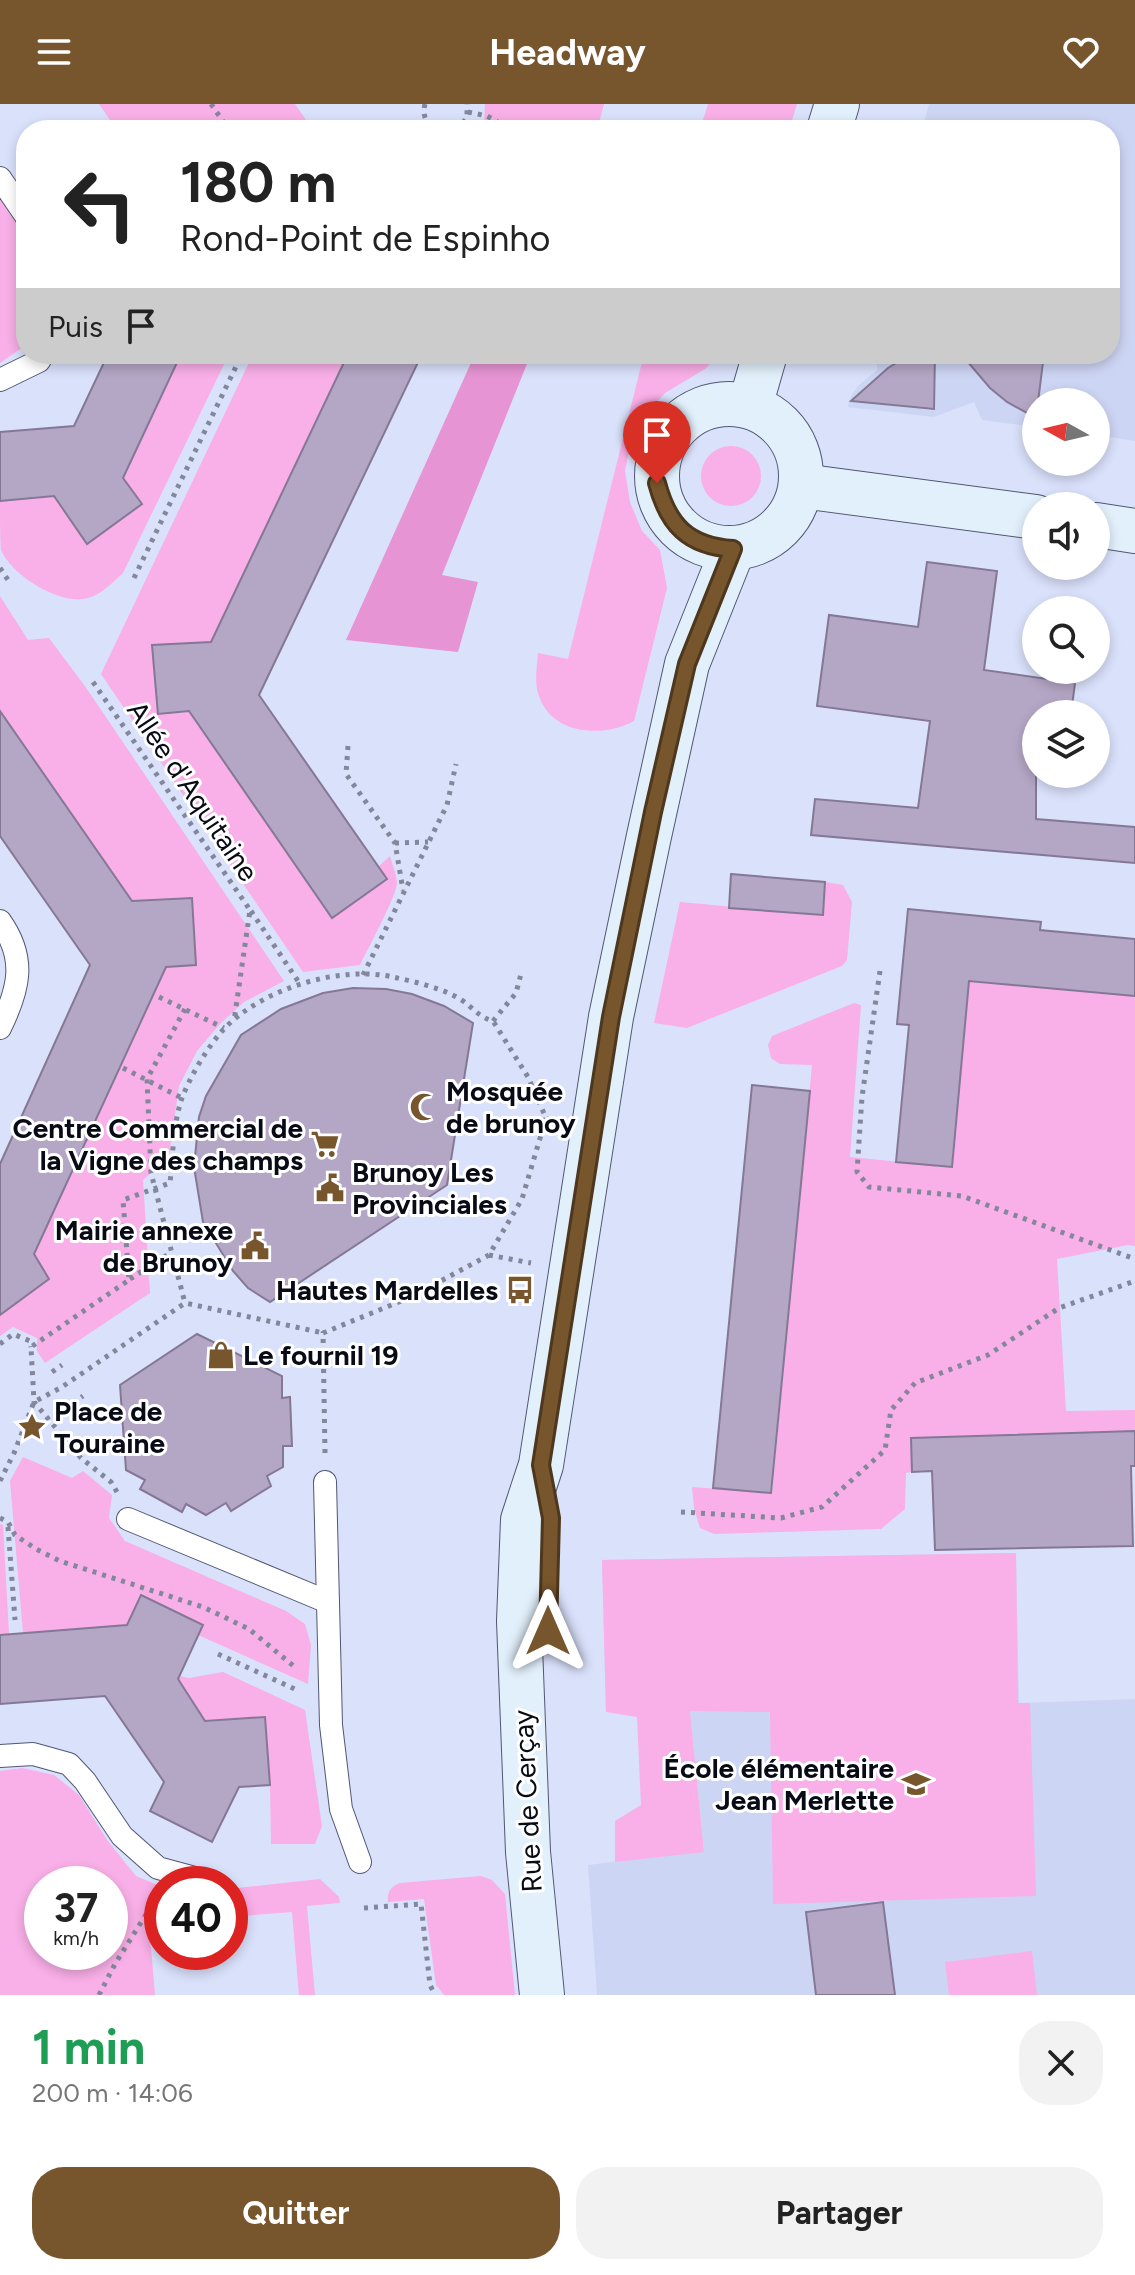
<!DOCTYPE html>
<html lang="fr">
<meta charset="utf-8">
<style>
:root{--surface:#fff;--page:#f2f2f2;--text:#222;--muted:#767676;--accent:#77552d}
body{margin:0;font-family:Figtree,sans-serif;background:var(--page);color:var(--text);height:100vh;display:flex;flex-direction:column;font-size:30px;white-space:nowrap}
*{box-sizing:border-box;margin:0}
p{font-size:26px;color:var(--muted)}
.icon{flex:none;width:44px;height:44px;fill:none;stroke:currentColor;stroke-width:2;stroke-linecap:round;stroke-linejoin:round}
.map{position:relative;height:1891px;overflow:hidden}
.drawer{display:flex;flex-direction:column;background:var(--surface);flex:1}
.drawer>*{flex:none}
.guide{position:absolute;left:16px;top:16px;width:1104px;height:244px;border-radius:32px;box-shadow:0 4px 12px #0003;background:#fff;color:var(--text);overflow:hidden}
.needle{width:52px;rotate:278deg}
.controls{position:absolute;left:1022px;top:284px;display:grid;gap:16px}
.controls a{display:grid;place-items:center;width:88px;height:88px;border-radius:50%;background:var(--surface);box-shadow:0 4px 12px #0003;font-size:40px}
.speed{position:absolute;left:24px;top:1762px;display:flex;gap:16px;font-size:40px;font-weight:700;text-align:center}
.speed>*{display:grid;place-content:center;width:104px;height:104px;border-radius:50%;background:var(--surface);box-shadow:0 4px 12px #0003;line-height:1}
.speed small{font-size:20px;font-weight:400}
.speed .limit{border:12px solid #d22;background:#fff;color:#111}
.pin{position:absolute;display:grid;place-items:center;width:68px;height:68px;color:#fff;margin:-82px -34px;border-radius:50% 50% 50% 0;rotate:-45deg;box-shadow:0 0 8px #0007}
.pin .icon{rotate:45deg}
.me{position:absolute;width:88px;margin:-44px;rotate:0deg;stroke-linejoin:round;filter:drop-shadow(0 0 6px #0008)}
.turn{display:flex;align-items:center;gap:28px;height:168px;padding:0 32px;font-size:36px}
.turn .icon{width:104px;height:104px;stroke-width:2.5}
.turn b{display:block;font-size:56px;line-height:68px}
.then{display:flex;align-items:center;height:76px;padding:0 32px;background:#0003;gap:16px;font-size:30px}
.round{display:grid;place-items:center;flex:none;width:84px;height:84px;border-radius:32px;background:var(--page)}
.head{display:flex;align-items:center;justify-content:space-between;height:136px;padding:0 32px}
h1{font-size:48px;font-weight:700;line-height:60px;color:#1e9e55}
.action{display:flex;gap:16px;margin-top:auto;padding:16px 32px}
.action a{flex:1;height:92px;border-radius:32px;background:var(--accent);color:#fff;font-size:32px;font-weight:700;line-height:92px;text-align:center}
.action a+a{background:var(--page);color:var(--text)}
header{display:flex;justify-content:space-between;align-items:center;height:104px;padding:0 32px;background:var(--accent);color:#fff;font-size:36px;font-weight:700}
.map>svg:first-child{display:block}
</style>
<header><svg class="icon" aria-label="menu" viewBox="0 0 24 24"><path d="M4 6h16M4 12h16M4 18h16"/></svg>Headway<svg class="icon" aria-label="heart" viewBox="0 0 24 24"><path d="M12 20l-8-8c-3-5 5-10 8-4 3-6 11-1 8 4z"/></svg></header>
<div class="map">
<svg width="1135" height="1891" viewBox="0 0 1135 1891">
<rect width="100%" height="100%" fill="#dae1fb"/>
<g fill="#cdd5f4">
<path d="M929,0H1135V337L1096,331V298H1036V323L982,316L974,298L934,313L848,303L851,292L859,281L877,266V250H1110V26H922Z"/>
<path d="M1016,1449L1019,1599L1135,1595V1891H597L588,1761L704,1747L690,1608H606L602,1456Z"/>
</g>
<g fill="#f9afe7" fill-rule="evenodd">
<path d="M99,0H295L313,26H117Z"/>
<path d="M485,0H604L597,26H472L484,20Z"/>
<path d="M708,0H797L789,26H700Z"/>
<path d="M0,90L26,127V241L0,259Z"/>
<path d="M181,250H229L123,469C113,478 102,490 88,494C61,502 12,472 1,446C0,434 0,410 0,397L62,392L60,401L87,440L119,369L127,365Z"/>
<path d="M253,250H348L208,543L203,538L152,541L158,610L199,606L332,813L387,775L378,763L390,752C392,760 396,769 397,778C398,790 367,846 360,861L303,868L101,570Z"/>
<path d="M644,250H720L705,265L665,289L640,316L630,342L625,367L630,398L642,427L660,446L667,484L634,617C603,634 552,631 539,592C534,579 537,563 538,549L568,555Z"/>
<circle cx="731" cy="372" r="30"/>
<path d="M0,492L28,536L49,534L87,585L284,877L244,898L220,920L197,947L179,982L169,1053L143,1076L150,1189L45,1259L37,1247V1234L13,1223L0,1232V1211L49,1175L31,1145L37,1143L163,870L160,863L196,861L192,794L140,797L136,804L0,607Z"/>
<path d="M825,778L843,781L852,798L847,856L842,862L687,924L654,919L680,798L822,811Z"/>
<path d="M969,877L1135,892V1142L1128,1141L1057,1155L1066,1307L1135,1306V1327L906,1369L905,1405L881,1425L714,1430L700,1424L694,1404L692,1383L772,1389L812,961L780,960L771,954L768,941L772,932L854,899L861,901L850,1053L952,1063Z"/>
<path d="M23,1353L72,1374L83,1367L112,1391L109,1414L125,1437L286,1507L305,1520L311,1541L308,1580L198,1531L202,1521L141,1491L124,1526H120L118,1522L23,1529L10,1377Z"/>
<path d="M0,1420L3,1421L9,1530L0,1531Z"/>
<path d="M1016,1449L1018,1599H1030L1036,1792L773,1800L770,1608L690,1607L704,1748L615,1758V1717L641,1701L637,1613L606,1608L602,1456Z"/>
<path d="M223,1568L305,1606L322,1722L315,1740H271L270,1681L265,1613L213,1616L212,1622H208L175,1571L189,1574Z"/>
<path d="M22,1664L54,1671L79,1691L107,1736L136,1772L162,1783V1819L149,1820L155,1891H0V1667ZM42,1780H110V1848H42Z"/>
<path d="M481,1772L492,1776L505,1790L515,1891H444L436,1881L424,1795L388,1798C387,1787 391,1783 400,1779Z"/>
<path d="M320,1775L339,1793L340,1799L307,1802L315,1891H299L292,1808L230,1813V1789L237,1784Z"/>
<path d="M1032,1847L1037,1891H949L945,1858Z"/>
</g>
<path fill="#e694d3" d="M475,250H531L442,471L478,478L458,548L346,536Z"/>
<g fill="#b4a7c6" stroke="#847895" stroke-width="2">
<path d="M108,250H181L123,374L142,400L87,440L54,392L0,397V328L74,322Z"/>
<path d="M348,250H422L259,591L387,775L332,814L189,607L158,610L152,541L211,538Z"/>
<path d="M911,250H935L934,305L851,297L888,264Z"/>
<path d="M961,250H1044L1036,314L1007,298L990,284Z"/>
<path d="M927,458L997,467L984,566L1075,579L1071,610H1036V715L1135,723V759L811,731L815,695L918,704L930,617L817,602L829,511L918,523Z"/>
<path d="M0,607L132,797L192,794L196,861L166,863L34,1150L49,1175L0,1211V1060L90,861L0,732Z"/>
<path d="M731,770L825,778L823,811L729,804Z"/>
<path d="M908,805L1041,818L1040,826L1135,835V892L969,877L952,1063L896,1058L909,921L897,920Z"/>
<path d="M353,884L386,885L412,890L444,902L473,919L447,1081L270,1198L248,1184L233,1167L203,1118L194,1063L199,1013L206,992L241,931L281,905L323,889Z"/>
<path d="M752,981L810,987L771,1389L713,1384Z"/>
<path d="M197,1230L282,1272V1294L290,1293L292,1342H283V1363L267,1372L271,1382L231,1407L226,1399L206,1411L186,1400L182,1408L140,1385L145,1376L126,1366L120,1281Z"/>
<path d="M1135,1327V1362H1131L1133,1442L935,1446L932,1367L912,1368L911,1334Z"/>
<path d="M141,1491L203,1521L178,1575L205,1617L265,1613L270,1681L239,1683L212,1738L150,1707L164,1678L105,1592L0,1600V1531L127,1521Z"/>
<path d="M883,1798L895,1891H816L806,1808Z"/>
</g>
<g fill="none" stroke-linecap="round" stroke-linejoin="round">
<defs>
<g id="lane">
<path d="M0,74L26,112"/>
<path d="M0,276L39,257L43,250"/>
<path d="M0,817C27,855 19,885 0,924"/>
<path d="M325,1378L331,1621L341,1705L360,1758"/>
<path d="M128,1415L328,1498"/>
<path d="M0,1652L33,1650L69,1660L85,1677L122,1732L158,1764L199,1775"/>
</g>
<g id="secondary">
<path d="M829,26L837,0"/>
<circle cx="729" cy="372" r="72"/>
<path d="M750,302L765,250"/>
<path d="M802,382L1036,413"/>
<path d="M1096,421L1135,427"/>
<path d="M542,1891L528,1748L519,1517L523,1416L541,1361L611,913L649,732L687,560L733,445"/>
</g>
</defs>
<use href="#lane" stroke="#515773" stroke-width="24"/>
<use href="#secondary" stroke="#515773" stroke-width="46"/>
<g stroke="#83879b" stroke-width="5" stroke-dasharray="4 6" stroke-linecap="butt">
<path d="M211,0L229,26"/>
<path d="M425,0C422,11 426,20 436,26"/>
<path d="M468,8L487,12L512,26"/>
<path d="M456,26L467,14V0"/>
<path d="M0,464L8,476"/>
<path d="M134,474L242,250"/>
<path d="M93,578L250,806L234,917"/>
<path d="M348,642L346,670L395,739L403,786"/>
<path d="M395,739L428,738"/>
<path d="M251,807L300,880"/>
<path d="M880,867L862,993L857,1068L869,1083L962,1092L1135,1155"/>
<path d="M363,871L447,701L456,660"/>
<path d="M159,893L224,924"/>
<path d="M185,905L147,975L151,1069L185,1199"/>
<path d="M493,917L516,889L522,866"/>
<path d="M123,964L182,994"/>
<path d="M489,1151L531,1159"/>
<path d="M130,1175L172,1148"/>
<path d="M0,1240L13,1230L30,1237L31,1243"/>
<path d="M52,1268L62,1261"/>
<path d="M73,1299L83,1292"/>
<path d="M325,1349L323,1229L411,1193L489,1151L522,1095L546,1014"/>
<path d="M0,1377L14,1349L34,1298L62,1283L185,1199L323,1229"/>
<path d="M117,1388L111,1378L81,1354L34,1298L31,1243L129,1176L123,1096L170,1079C173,1051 173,1020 182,994C191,971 207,944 223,926C261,885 339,861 393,873C415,878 444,884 463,897C474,905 479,913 493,917L528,973L546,1014L552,1017"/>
<path d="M681,1408L781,1414L822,1403L885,1346L891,1306L915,1279L988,1251L1059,1204L1135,1177"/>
<path d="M0,1414L8,1418L15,1431L36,1445L60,1457L203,1503L249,1525L296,1564"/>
<path d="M8,1423L15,1516"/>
<path d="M218,1550L297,1586"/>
<path d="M364,1804L421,1800L430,1881L435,1891"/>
<path d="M99,1891L115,1860L155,1796"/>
</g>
<use href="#lane" stroke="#fff" stroke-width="22"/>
<use href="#secondary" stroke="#e2f0fb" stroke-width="44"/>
</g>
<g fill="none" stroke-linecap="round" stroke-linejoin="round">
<defs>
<path id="route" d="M548,1527L551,1414L541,1361L611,913L653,708L687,560L733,445C688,442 668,421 657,379"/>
</defs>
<use href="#route" stroke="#4d371d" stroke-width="20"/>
<use href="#route" stroke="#77552d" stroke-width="14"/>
</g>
<defs>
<symbol id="mosque-bare" viewBox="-9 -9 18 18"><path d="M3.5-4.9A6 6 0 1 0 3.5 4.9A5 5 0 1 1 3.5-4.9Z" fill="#77552d" stroke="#fff" stroke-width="2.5" paint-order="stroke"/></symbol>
<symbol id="supermarket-bare" viewBox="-9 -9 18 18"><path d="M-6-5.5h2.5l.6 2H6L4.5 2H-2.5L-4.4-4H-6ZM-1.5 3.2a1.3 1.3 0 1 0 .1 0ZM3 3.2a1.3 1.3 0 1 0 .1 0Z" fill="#77552d" stroke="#fff" stroke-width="2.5" paint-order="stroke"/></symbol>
<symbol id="civic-bare" viewBox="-9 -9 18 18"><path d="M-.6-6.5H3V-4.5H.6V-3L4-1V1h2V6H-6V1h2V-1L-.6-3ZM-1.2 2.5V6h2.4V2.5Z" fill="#77552d" stroke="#fff" stroke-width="2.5" paint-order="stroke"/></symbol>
<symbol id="bus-bare" viewBox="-9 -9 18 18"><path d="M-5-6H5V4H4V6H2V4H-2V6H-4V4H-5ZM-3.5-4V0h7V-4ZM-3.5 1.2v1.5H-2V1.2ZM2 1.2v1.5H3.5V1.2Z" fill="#77552d" stroke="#fff" stroke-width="2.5" paint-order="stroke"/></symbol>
<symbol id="shop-bare" viewBox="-9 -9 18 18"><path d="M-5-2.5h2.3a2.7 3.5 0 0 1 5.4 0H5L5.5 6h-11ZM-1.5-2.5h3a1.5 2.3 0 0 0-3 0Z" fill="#77552d" stroke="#fff" stroke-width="2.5" paint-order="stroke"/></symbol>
<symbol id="sight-bare" viewBox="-9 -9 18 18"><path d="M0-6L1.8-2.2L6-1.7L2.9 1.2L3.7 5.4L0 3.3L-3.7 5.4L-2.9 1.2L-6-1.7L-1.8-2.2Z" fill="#77552d" stroke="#fff" stroke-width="2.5" paint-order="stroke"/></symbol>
<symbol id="school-bare" viewBox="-9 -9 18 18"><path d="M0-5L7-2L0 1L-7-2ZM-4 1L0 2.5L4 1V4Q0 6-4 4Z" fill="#77552d" stroke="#fff" stroke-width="2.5" paint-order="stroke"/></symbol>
</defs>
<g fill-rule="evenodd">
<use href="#mosque-bare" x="404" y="983" width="40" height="40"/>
<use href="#supermarket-bare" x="305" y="1020" width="40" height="40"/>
<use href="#civic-bare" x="310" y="1064" width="40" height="40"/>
<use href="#civic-bare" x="235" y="1122" width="40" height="40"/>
<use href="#bus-bare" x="500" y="1166" width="40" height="40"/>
<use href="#shop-bare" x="201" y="1231" width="40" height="40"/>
<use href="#sight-bare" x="12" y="1303" width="40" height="40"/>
<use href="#school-bare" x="896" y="1660" width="40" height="40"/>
</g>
<g text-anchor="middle" stroke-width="6" stroke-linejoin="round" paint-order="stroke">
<g font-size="28" fill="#080a15" stroke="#fff">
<text transform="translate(193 687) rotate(56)" y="10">Allée d'Aquitaine</text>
<text transform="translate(527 1697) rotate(-93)" y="10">Rue de Cerçay</text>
</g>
<g font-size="28" font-weight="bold" fill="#080a15" stroke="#fff" text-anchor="start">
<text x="446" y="997">Mosquée<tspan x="446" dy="32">de brunoy</tspan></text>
<text x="303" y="1034" text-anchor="end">Centre Commercial de<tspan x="303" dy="32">la Vigne des champs</tspan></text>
<text x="352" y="1078">Brunoy Les<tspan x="352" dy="32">Provinciales</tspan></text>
<text x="233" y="1136" text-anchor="end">Mairie annexe<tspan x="233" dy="32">de Brunoy</tspan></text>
<text x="498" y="1196" text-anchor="end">Hautes Mardelles</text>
<text x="243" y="1261">Le fournil 19</text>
<text x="54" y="1317">Place de<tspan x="54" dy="32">Touraine</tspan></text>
<text x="894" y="1674" text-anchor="end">École élémentaire<tspan x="894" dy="32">Jean Merlette</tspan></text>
</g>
</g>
</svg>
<div class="controls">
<a><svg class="needle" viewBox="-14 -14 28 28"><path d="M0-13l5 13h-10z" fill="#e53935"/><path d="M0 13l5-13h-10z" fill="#767676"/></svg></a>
<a><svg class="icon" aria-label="sound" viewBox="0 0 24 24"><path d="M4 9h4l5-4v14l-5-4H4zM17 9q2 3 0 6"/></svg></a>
<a><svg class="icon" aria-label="search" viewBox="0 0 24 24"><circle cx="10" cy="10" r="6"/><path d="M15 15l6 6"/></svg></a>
<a><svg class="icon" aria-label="layers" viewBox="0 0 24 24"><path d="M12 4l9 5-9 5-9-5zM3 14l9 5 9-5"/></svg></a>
</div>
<div class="speed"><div>37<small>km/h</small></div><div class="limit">40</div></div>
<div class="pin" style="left:657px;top:379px;background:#d93025"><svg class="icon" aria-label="arrive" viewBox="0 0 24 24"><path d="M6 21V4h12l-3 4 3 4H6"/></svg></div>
<svg class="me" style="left:548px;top:1527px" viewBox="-20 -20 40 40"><path d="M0-17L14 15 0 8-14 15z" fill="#77552d" stroke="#fff" stroke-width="4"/></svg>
<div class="guide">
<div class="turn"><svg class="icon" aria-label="left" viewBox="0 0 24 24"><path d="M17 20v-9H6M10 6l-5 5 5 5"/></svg><div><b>180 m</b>Rond-Point de Espinho</div></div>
<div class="then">Puis<svg class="icon" aria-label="arrive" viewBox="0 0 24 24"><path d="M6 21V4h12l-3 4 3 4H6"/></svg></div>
</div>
</div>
<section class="drawer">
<div class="head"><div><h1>1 min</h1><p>200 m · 14:06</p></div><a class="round"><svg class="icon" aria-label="close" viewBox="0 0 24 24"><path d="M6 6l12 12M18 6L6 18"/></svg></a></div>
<div class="action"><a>Quitter</a><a>Partager</a></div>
</section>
